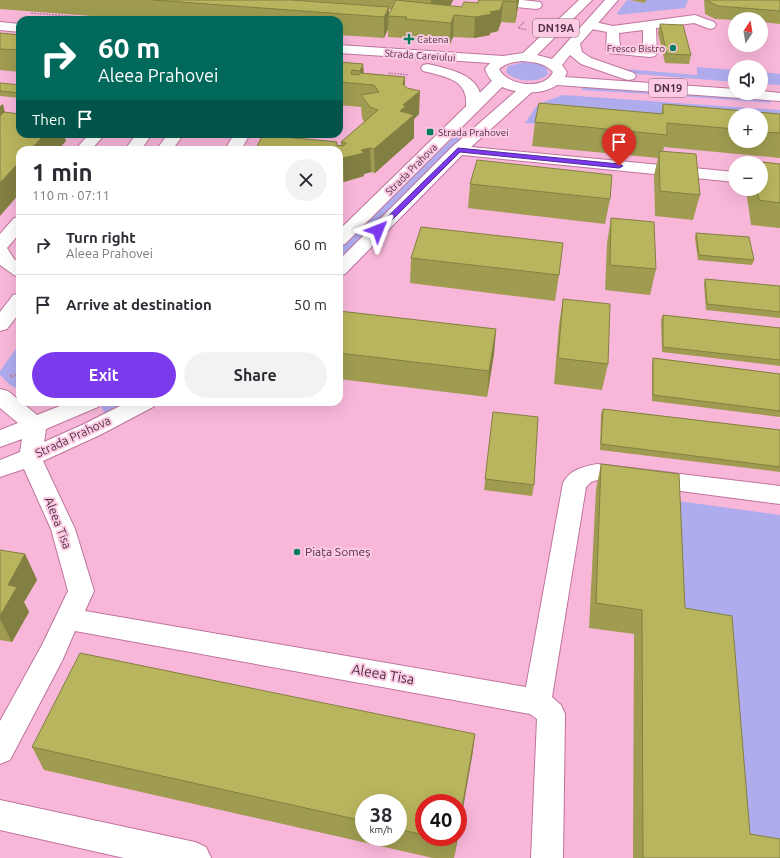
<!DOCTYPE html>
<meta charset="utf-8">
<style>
:root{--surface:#fff;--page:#f2f2f3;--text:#2b2b33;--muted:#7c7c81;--line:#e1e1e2;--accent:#7c3aed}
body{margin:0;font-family:Ubuntu,sans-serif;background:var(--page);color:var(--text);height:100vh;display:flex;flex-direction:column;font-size:15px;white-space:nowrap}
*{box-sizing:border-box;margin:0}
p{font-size:13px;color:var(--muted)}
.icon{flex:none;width:22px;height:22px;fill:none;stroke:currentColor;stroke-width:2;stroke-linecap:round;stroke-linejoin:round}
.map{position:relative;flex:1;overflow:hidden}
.drawer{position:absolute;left:16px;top:146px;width:327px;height:260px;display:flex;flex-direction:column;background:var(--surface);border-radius:12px;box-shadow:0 4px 16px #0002}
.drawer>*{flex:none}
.hud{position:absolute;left:16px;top:16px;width:327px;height:122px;border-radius:12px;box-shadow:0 4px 16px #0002;background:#00695c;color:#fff;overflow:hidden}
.needle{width:26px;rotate:12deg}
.controls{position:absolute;left:728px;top:12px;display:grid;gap:8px}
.controls a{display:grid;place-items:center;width:40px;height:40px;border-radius:50%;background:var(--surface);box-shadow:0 4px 16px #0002;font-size:20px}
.speed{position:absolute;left:355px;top:794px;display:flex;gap:8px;font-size:20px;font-weight:700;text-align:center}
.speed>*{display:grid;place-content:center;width:52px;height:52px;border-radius:50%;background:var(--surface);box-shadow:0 4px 16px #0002;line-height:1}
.speed small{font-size:10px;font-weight:400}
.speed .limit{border:6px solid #d22;background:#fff;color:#111}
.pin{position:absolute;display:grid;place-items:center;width:34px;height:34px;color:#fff;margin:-41px -17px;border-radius:50% 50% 50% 0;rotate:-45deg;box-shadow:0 0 4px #0007}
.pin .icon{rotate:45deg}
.me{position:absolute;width:44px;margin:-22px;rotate:45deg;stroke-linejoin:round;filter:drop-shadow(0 0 3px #0008)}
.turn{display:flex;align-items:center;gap:14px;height:84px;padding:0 16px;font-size:18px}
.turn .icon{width:52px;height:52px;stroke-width:2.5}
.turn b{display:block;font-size:28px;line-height:34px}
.then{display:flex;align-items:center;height:38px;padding:0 16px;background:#0003;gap:8px;font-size:15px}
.round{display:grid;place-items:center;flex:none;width:42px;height:42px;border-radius:21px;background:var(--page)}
.head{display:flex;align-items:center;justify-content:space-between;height:68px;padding:0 16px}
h1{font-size:24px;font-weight:700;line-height:30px}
.cta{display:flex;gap:8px;margin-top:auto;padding:8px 16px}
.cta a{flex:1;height:46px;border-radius:24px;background:var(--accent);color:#fff;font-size:16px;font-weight:700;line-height:46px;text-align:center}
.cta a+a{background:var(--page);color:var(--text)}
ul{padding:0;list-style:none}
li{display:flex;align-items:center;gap:12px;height:60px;padding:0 16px;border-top:1px solid var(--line)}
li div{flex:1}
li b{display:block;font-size:15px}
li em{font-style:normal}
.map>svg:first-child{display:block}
</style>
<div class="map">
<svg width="780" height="858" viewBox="0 0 780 858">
<rect width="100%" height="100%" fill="#f8b7d9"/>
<g fill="#afacee">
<path d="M627,0L644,3L647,0H688L685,8L618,15L617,13Z"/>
<path d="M524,62L538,63L547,68L548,74C538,84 516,82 506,72L508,66Z"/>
<path d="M697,67L735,70V82L625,73V69L697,75Z"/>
<path d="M761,72L780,74V85L761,84Z"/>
<path d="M583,86L649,90L650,94L582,90Z"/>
<path d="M667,92L769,100L771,103L667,95Z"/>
<path d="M563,95L780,110V130L761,115H735L632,132L525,123L538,104Z"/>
<path d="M461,131L469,133L339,265V248L359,227Z"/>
<path d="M20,343V390L10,385L0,375V371Z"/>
<path d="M111,402H131L106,415L101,407Z"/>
<path d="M671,500L780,515V858H755L675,633Z"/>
</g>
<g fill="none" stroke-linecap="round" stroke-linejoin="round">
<defs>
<g id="minor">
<path d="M479,0H522L540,2L542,5L540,8L536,9L485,4L481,3Z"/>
<path d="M254,3L322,8L326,9L328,12L326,15L322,16L250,10L248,7L250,4Z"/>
<path d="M695,15L714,22L716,25L714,28L710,29L694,23L656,28L657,53L655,56L650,57L608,53L606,50L607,32L586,28L584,25L586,22L590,21L613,26ZM643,30V48L620,47L619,33Z"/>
<path d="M500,77L505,78L507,81L505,84L345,244L339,245V230L495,78Z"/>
<path d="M528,84L533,85L535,88L533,91L471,147L735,172V182L462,155L345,274L339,276V260L452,147L523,85Z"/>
<path d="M89,134H105L91,150H75Z"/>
<path d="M136,134H152L141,150H125Z"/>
<path d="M168,134H184L172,150H156Z"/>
<path d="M234,134H250L241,150H225Z"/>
<path d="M20,217V233L7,248L14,259L20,263V277L14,275L0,265V234L14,218Z"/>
<path d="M20,293V312L7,329L0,331V312L13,295Z"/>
<path d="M0,389L8,391L37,415L70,402H101L98,407L46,429L44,442L84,424L128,402H156L153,407L100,435L43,461L75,529L94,591L85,611L526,687L563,483C571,469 582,467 597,464L780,486V504L597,480L591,482L586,487L552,697L561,705L565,714L563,858H531L537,719L530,714L75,631L62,661L10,760L0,764V721L42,645L68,591L51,529L24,469L0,477V460L20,452L22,439L0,447V430L18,423L0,408Z"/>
<path d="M0,800L195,842L206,847L211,858H124L0,830Z"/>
</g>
<g id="major">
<path d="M579,0H592L537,55L552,59L605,0H618L580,44L582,52L591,58L634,73L636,76L634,79L629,80L624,79L581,64L570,55L562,65L567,72L565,77L735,89V93H761V91L780,93V101L557,85C540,97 506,94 491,80C488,77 487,73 485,69L490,63L339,53V45L503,56L523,53ZM522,61C534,62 545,63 553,72C545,91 507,86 499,69C506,63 513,62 522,61Z"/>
<path d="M0,22L20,24V32L0,30Z"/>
<path d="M428,64C447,69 476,73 481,96C482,101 481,107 478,111L473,112L468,111L466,108C469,79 446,77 423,71L421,68L423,65Z"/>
</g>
</defs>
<use href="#minor" stroke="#bf749d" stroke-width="2"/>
<use href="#major" stroke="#bf749d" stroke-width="2"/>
<g stroke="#bd87a4" stroke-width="1.5" stroke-dasharray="2 1" stroke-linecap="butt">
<path d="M31,13L120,20"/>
<path d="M524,22L518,28L527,30"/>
<path d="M388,73L409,75"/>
</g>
<path stroke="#bd87a4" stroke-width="2.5" stroke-dasharray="3 2" stroke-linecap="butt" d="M10,376L20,374"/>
<use href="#minor" fill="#fff" fill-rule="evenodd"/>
<use href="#major" fill="#fff" fill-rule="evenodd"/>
</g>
<g fill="#9f9c51" fill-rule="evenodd">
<path d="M0,0H453L450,6L462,7L478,3L479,0H519L516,19L515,23L501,22L498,31L490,33V35L474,38L453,37L450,44L405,41V38L388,37V29L384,38L339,35V20H144L0,9ZM389,9H391L389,15Z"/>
<path d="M630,0H647L644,3Z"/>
<path d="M704,0H780V24L761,22V19H735V20L715,19L705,14Z"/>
<path d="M660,24L691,55L689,64L665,63L658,33Z"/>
<path d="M0,33L20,35V72L0,70Z"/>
<path d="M339,62L363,64L364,73L405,77V86L419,114L414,119V138L375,173L371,172L364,174V176L344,182L339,183V150L337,145L341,146V142L364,122L362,118L361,107L339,105Z"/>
<path d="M0,83L20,85V98L0,96Z"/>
<path d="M663,104L780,114V158L664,147L663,151L700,195L693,220L655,216L654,175L658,158L532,146L535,122L661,114ZM735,115H761V141H735Z"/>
<path d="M753,161L780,164V228L751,225L746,189H761V163H752Z"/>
<path d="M470,184L610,199L605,224L468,208Z"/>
<path d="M611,218L656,269L650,295L605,290L607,243Z"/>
<path d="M696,233L754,260L752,265L698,260L695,238Z"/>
<path d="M411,258L559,275L555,301L410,283Z"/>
<path d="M705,279L780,286V318L706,310L704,284Z"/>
<path d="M563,299L608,364L602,390L554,384L559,325Z"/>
<path d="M339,311L496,329L494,354L487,397L339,379Z"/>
<path d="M663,315L780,328V366L662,352L661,320Z"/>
<path d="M653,358L780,374V417L652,401V364Z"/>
<path d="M603,409L780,430V472L600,450L601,414Z"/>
<path d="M493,412L534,485L532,496L484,490Z"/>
<path d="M601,464L685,608L750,834L780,858H633L634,634L589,628L596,489Z"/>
<path d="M0,550L25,554L37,580L24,602L29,612L12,642L0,640Z"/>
<path d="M475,734L472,757L424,803V837H458L454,858H433L44,770L32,747ZM364,803H398V837H364Z"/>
</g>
<g fill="#827f42">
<path d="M431,0H453L450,7L431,12Z"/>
<path d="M516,0H519L516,19L515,23L517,2Z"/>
<path d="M503,1L501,22L498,31L490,33V35L474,38L475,17L490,12Z"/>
<path d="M389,7L388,29L384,38V17Z"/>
<path d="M454,15L453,37L450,44L451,23Z"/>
<path d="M363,64L364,84H360V71Z"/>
<path d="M405,77V100L403,84Z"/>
<path d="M420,91L419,114L414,119V138L375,173L374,149L400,111L403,105Z"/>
<path d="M3,104L5,113L0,119V106Z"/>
<path d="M45,134H64L66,141L58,150H30Z"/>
<path d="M370,148L371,172L364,174V176L344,182L343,158L361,150Z"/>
<path d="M20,161V193L0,216V183Z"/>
<path d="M496,329L494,354L487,397L489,371Z"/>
<path d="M25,554L37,580L24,602L29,612L12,642L0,619V616L8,585Z"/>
<path d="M475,734L472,757L458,837V831Z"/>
<path d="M457,837H458L454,858Z"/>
</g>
<g fill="#b9b55e" stroke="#827f42">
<path d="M153,0H291L389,7L384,17Z"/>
<path d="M396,0L462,7L464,2L478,3L479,0H517V2L503,1L500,10L490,12L492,14L475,17L454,15L451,23L405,19L407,17L388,16Z"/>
<path d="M707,0H780V11L718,6L707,1Z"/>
<path d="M660,24L683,25L691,55L667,54Z"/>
<path d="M0,33L20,35V50L0,49Z"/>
<path d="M339,62L363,64L360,71L352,70L351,74L359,75L360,73L405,77L403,84L407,88L420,91L403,105L406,106L400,111L414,115L374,149L370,148L361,150L364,153L343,158L339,159V150H255L263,135L337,142L336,145L343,146L346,143L341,142L378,110L370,107L361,95L379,92L374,85L339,82Z"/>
<path d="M0,83L20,85V93L0,91Z"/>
<path d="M539,103L663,114V104L780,114V133L761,132V115H735V129L667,123V135L535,122Z"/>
<path d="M4,112L20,114V134H45L30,150H20V161L0,183V116Z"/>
<path d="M659,151L696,154L700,195L660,191Z"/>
<path d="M477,160L612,175L610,199L470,184Z"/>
<path d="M753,161L780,164V203L759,200L757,189H761V163H753Z"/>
<path d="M611,218L654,222L656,269L610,265Z"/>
<path d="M421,227L563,243L559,275L411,258Z"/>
<path d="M696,233L749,237L754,260L699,255Z"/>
<path d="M705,279L780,286V312L707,304Z"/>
<path d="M563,299L610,304L608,364L558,358Z"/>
<path d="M339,311L496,329L489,371L339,353Z"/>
<path d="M663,315L780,328V360L663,347Z"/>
<path d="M653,358L780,374V411L653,395Z"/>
<path d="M603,409L780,430V467L601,444Z"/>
<path d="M493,412L538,417L534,485L485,479Z"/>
<path d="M601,464L679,474L685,608L732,616L750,834L780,839V858H643L642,610L596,603Z"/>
<path d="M0,550L25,554L8,585L17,587L0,616Z"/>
<path d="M80,653L475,734L458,831V803H424V835L398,829V803H364V821L32,747Z"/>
<path d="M435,837H457L456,842Z"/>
</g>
<path fill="#7c3aed" stroke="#51269a" d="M458,148L619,164L623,166L619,168L460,152L380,232H375V229Z"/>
<g fill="#037e5d" stroke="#fccae3" stroke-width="1.5">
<path d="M407 33h4v4h4v4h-4v4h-4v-4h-4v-4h4z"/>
<circle cx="673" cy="48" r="4"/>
<rect x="426" y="128" width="8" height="8" rx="2"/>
<circle cx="297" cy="552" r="4"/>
</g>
<g text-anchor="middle" stroke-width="4" stroke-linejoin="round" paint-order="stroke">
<g font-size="10" fill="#503042" stroke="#fccae3" text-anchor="start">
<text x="417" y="43">Catena</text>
<text x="665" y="52" text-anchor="end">Fresco Bistro</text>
<text x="438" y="136">Strada Prahovei</text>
</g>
<g font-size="10" fill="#503042" stroke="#fccae3">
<text transform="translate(420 55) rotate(4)" y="4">Strada Careiului</text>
<text transform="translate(411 169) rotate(-45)" y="4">Strada Prahova</text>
</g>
<g fill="#fccae3" stroke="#845e72" stroke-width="1">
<rect x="533" y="19" width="46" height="18" rx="3"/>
<rect x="649" y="79" width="38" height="18" rx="3"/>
</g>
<g font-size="11" font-weight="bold" fill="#503042">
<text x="556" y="32">DN19A</text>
<text x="668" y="92">DN19</text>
</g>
<g font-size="12" fill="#503042" stroke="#fccae3">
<text transform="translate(73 437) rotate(-25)" y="4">Strada Prahova</text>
<text transform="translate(58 523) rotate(69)" y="4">Aleea Tisa</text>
</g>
<g font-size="12" fill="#503042" stroke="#fccae3" text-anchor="start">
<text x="305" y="556">Piața Someș</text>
</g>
<g font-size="14" fill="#503042" stroke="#fccae3">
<text transform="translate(383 674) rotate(10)" y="5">Aleea Tisa</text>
</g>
</g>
</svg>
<div class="controls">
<a><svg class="needle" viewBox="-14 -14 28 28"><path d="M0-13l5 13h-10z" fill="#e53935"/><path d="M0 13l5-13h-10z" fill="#7c7c81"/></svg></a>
<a><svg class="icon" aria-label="sound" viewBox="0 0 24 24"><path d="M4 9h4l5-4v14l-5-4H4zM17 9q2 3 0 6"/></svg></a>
<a>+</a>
<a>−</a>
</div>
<div class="speed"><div>38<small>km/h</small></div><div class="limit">40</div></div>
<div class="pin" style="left:619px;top:166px;background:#d93025"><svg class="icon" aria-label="arrive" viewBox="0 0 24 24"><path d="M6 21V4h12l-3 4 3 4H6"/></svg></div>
<svg class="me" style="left:378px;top:230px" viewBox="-20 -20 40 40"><path d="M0-17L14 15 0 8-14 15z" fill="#7c3aed" stroke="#fff" stroke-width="4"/></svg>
<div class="hud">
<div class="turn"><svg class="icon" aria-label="right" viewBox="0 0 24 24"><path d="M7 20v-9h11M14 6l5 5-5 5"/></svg><div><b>60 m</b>Aleea Prahovei</div></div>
<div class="then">Then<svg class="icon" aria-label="arrive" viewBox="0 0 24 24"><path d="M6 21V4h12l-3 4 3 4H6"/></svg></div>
</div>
<section class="drawer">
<div class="head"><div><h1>1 min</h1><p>110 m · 07:11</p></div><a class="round"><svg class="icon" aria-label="close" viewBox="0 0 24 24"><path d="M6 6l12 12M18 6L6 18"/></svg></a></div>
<ul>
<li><svg class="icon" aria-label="right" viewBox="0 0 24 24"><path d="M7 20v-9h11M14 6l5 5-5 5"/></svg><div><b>Turn right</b><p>Aleea Prahovei</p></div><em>60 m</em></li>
<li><svg class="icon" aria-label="arrive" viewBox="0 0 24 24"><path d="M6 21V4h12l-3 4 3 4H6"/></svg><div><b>Arrive at destination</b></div><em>50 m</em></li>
</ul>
<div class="cta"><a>Exit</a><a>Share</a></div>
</section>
</div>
